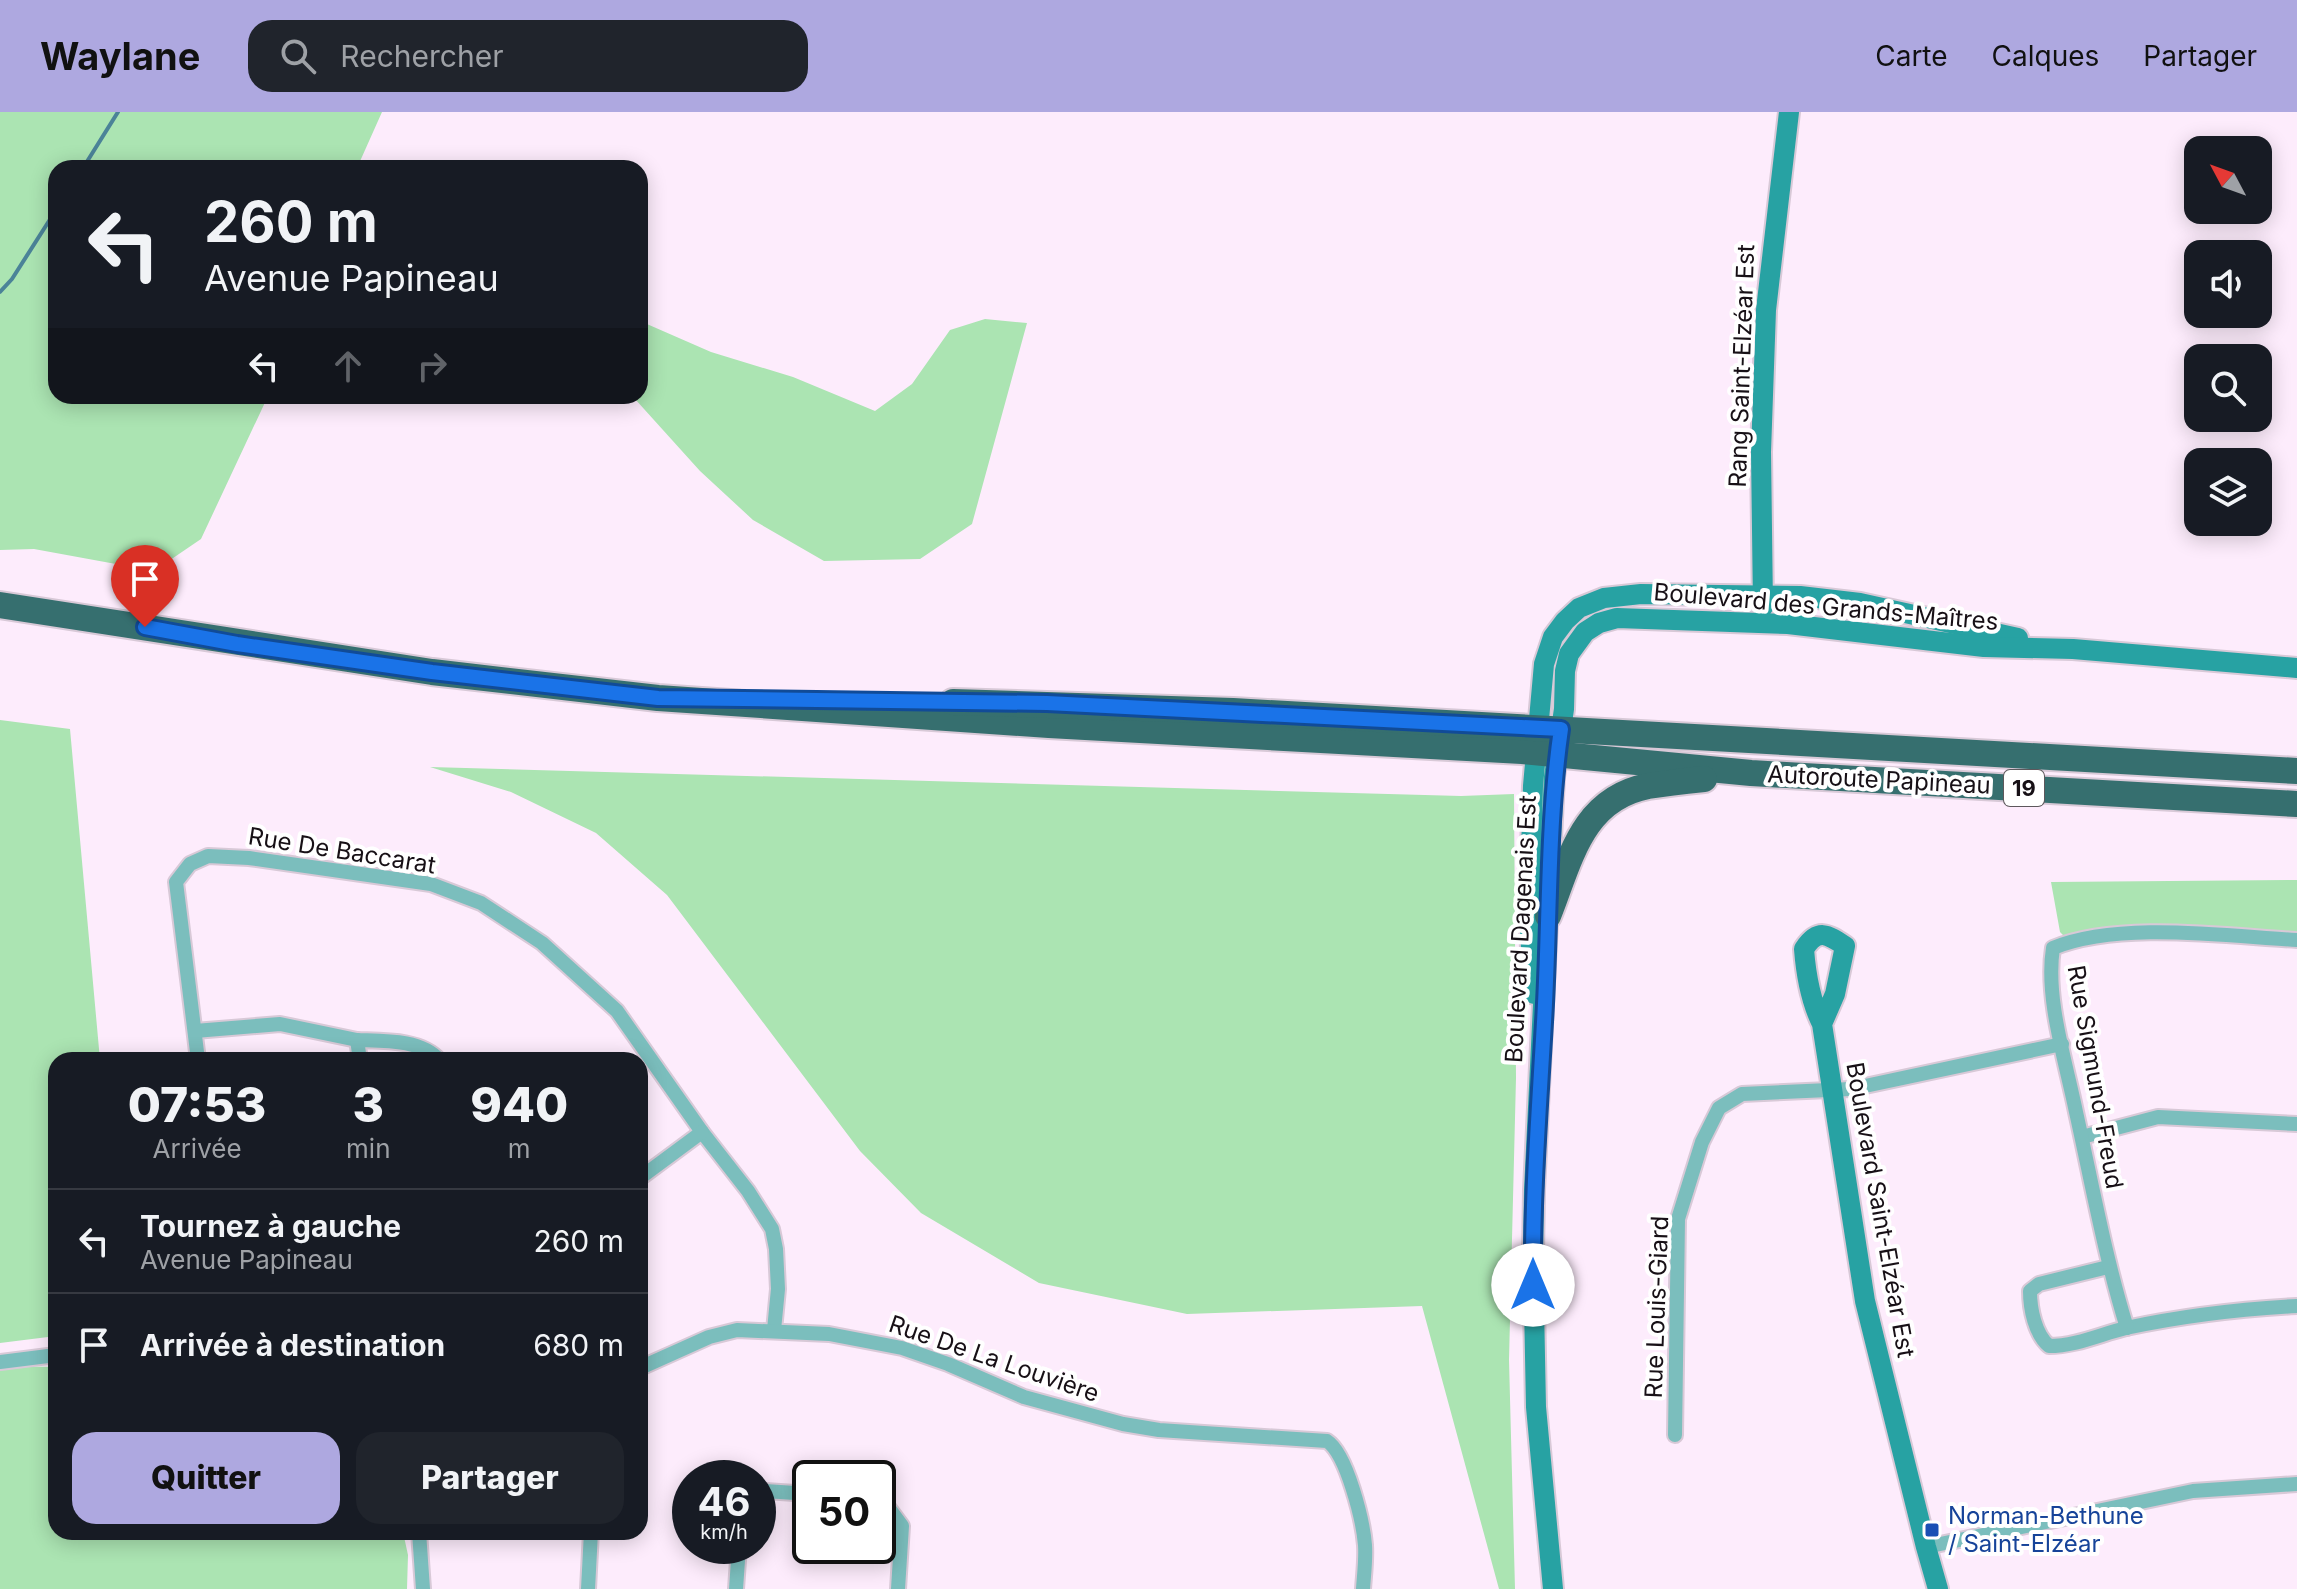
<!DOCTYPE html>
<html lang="fr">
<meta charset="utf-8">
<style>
:root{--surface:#171b24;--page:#20242c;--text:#f1f3f6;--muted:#9ea1a6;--line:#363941;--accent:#aea8e0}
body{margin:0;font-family:Inter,sans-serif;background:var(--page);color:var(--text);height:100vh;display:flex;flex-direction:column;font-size:30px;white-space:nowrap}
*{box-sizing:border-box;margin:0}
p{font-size:26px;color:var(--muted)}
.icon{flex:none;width:44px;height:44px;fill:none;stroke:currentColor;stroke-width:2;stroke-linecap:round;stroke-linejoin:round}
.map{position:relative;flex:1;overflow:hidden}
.sheet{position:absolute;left:48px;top:940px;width:600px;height:488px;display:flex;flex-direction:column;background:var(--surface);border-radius:24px;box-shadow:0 4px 20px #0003}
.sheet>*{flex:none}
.guide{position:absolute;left:48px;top:48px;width:600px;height:244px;border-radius:24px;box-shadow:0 4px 20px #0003;background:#171b24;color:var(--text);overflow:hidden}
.needle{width:52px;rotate:311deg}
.buttons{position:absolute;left:2184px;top:24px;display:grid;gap:16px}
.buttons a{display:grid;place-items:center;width:88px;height:88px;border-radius:16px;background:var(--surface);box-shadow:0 4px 20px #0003;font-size:40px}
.speed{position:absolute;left:672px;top:1348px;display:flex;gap:16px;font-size:40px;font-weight:700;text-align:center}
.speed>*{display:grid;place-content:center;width:104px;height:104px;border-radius:50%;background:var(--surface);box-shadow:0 4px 20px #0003;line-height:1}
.speed small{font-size:20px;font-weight:400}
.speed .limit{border:4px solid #111;border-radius:12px;background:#fff;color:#111}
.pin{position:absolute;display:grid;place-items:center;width:68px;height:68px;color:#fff;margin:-82px -34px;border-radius:50% 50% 50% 0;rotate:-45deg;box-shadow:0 0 8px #0007}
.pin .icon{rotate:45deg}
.me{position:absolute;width:88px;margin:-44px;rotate:0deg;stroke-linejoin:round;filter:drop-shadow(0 0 6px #0008)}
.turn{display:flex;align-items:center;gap:28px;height:168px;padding:0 24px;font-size:36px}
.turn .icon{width:104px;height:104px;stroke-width:2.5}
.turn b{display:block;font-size:56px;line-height:68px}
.lanes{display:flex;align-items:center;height:76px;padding:0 24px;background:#0003;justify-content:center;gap:40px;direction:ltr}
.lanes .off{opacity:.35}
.eta{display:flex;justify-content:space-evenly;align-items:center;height:136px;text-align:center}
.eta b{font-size:48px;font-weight:800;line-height:56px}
.primary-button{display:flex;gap:16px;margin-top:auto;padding:16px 24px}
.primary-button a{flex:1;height:92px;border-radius:24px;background:var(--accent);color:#111;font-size:32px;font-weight:800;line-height:92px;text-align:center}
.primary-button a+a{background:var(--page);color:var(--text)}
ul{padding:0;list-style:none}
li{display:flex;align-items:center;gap:24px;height:104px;padding:0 24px;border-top:2px solid var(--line)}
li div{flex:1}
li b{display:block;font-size:30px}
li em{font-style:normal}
header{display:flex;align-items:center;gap:48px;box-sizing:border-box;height:112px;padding:0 40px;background:var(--accent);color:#111}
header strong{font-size:38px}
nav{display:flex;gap:44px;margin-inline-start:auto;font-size:28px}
.search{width:560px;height:72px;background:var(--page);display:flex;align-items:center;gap:20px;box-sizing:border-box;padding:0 28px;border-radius:24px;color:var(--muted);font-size:30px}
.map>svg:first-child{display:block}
</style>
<header>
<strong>Waylane</strong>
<div class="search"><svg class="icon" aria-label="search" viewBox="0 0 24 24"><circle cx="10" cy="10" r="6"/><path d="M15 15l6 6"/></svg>Rechercher</div>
<nav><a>Carte</a><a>Calques</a><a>Partager</a></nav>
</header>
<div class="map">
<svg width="2297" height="1477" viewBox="0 0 2297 1477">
<rect width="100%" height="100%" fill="#fdecfc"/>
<g fill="#abe4b2">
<path d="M0,0H382L357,56H56V284H268L201,427L154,459L34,437L0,438Z"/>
<path d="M985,207L1027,211L972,412L920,447L824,449L753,408L700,359L635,287L620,284H640V209L711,240L793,265L875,299L912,272L950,218Z"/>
<path d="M0,608L70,617L100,948H56V1224L0,1231Z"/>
<path d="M430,655L1461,684L1514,682L1516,966L1509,1248L1515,1477H1499L1422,1194L1187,1202L1039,1171L921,1101L860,1039L667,783L596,721L511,680Z"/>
<path d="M2297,768V828L2132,820L2069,829L2060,820L2051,770Z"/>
<path d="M0,1254L56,1255V1420H403L408,1443L407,1477H0Z"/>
</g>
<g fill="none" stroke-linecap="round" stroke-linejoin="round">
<g stroke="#4b8398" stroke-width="4">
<path d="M83,56L118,0"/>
<path d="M0,180L12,167L56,98"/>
</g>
<defs>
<g id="street">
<path d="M195,919L280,912L357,928"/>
<path d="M198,948L176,770L190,752L208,744L249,746L431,772L481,791L542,831L617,899L702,1020L748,1079L772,1117L776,1137L778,1177L774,1218"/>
<path d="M360,948L357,928C382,929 421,927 439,948"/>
<path d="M2082,1025L2158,1005L2297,1012"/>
<path d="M640,1066L702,1020"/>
<path d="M2108,1155L2039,1172L2030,1179C2030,1197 2035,1222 2049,1234C2076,1234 2101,1222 2126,1216C2182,1204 2241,1197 2297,1194"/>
<path d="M2127,1216C2105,1145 2092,1072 2076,1000C2066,950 2045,886 2053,836C2119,809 2226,824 2297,828"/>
<path d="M0,1250L56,1243"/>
<path d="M640,1256L709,1225L737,1218L829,1222L902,1236L948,1252L1024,1285L1123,1312L1159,1318L1327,1329C1347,1342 1363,1409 1365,1433C1366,1448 1364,1462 1363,1477"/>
<path d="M1675,1323L1678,1107L1702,1030L1719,996L1742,982L1851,977L2062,932"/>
<path d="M758,1386L765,1379L810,1382"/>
<path d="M878,1387H882L902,1414L898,1477"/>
<path d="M419,1420L423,1477"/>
<path d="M1926,1435L2193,1379L2297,1372"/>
<path d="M588,1477L591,1420"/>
<path d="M736,1477L739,1434"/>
</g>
<g id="secondary">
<path d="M1763,495L1761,340L1766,198L1789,0"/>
<path d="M1534,882L1529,804L1533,674L1544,552L1553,525L1565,509L1579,496L1604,486L1641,482L1800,484L1860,491L2018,526"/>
<path d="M1822,912L1835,882L1845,834C1827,822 1818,816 1804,837C1806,863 1810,888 1822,912L1865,1189L1926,1435L1938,1477"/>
<path d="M1553,1477L1536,1295L1533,1142L1534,1078L1554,665L1564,597L1565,559L1569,542L1585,520L1599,511L1617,506L1788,512L1984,535L2073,537L2297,556"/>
</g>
<g id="highway">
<path d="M0,493L432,560L658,586L1049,613L1522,639L1751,661L2297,692"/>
<path d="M953,590L1233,599L2297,659"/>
<path d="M1548,804C1570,749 1581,687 1648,674C1667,671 1685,669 1704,667"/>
</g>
</defs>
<use href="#street" stroke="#d8c9d7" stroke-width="18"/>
<use href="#secondary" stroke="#d8c9d7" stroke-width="24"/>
<use href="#highway" stroke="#d8c9d7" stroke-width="30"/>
<use href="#street" stroke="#7bbebd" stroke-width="14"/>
<use href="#secondary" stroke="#27a2a3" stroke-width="20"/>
<use href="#highway" stroke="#366f6f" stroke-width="26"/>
</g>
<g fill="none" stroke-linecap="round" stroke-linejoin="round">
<defs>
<path id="route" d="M145,515L237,532L432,560L658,586L1047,591L1561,617C1547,714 1550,812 1544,910C1539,998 1532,1085 1533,1173"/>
</defs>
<use href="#route" stroke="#114b97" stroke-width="20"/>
<use href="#route" stroke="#1a73e8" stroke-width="14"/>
</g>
<rect fill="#1a4fb4" stroke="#fff" stroke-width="3" x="1924" y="1410" width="16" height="16" rx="4"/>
<g text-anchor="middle" stroke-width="8" stroke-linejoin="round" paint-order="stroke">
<rect fill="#fff" stroke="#5d585c" stroke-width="2" x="2004" y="658" width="40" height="36" rx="6"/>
<g font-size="22" font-weight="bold" fill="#171016">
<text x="2024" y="684">19</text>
</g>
<g font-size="24" fill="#171016" stroke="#fff">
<text transform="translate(1742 254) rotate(-88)" y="8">Rang Saint-Elzéar Est</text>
<text transform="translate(1826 495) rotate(5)" y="8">Boulevard des Grands-Maîtres</text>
<text transform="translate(1879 668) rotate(3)" y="8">Autoroute Papineau</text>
<text transform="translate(342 739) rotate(9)" y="8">Rue De Baccarat</text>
<text transform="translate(1521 817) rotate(-87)" y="8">Boulevard Dagenais Est</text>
<text transform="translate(2095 965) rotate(80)" y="8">Rue Sigmund-Freud</text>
<text transform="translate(1880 1098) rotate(80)" y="8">Boulevard Saint-Elzéar Est</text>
<text transform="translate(1657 1195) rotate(-88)" y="8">Rue Louis-Giard</text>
<text transform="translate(994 1247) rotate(19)" y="8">Rue De La Louvière</text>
</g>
<g font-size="24" fill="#164399" stroke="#fff" text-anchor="start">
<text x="1948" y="1412">Norman-Bethune<tspan x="1948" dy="28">/ Saint-Elzéar</tspan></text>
</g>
</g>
</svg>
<div class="buttons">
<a><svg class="needle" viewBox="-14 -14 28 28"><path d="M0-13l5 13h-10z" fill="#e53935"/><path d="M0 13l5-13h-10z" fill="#9ea1a6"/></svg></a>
<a><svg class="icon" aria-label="sound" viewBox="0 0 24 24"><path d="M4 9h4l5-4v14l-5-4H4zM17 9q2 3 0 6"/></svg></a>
<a><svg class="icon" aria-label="search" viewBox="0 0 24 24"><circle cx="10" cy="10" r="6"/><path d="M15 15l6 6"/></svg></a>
<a><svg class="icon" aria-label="layers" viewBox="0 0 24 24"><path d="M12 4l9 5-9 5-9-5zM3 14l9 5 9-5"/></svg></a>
</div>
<div class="speed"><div>46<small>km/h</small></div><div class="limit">50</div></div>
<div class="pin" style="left:145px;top:515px;background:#d93025"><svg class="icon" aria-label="arrive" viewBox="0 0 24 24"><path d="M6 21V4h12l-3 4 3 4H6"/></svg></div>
<svg class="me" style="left:1533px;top:1173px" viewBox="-20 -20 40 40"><circle r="19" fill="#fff"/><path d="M0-13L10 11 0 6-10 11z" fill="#1a73e8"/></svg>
<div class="guide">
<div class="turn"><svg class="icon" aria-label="left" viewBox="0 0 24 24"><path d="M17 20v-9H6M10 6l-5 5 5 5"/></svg><div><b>260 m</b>Avenue Papineau</div></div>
<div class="lanes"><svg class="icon" aria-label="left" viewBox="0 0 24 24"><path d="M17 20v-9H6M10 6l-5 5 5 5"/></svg><svg class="icon off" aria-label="ahead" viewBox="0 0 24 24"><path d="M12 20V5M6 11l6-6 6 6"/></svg><svg class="icon off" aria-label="right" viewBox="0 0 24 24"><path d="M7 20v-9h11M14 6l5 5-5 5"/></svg></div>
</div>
<section class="sheet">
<div class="eta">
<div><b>07:53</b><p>Arrivée</p></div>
<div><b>3</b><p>min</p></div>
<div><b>940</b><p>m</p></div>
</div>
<ul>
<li><svg class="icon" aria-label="left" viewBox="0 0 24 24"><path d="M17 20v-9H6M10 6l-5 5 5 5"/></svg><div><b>Tournez à gauche</b><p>Avenue Papineau</p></div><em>260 m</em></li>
<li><svg class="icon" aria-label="arrive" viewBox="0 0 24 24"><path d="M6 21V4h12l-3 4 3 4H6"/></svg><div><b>Arrivée à destination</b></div><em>680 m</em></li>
</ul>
<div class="primary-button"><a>Quitter</a><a>Partager</a></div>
</section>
</div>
